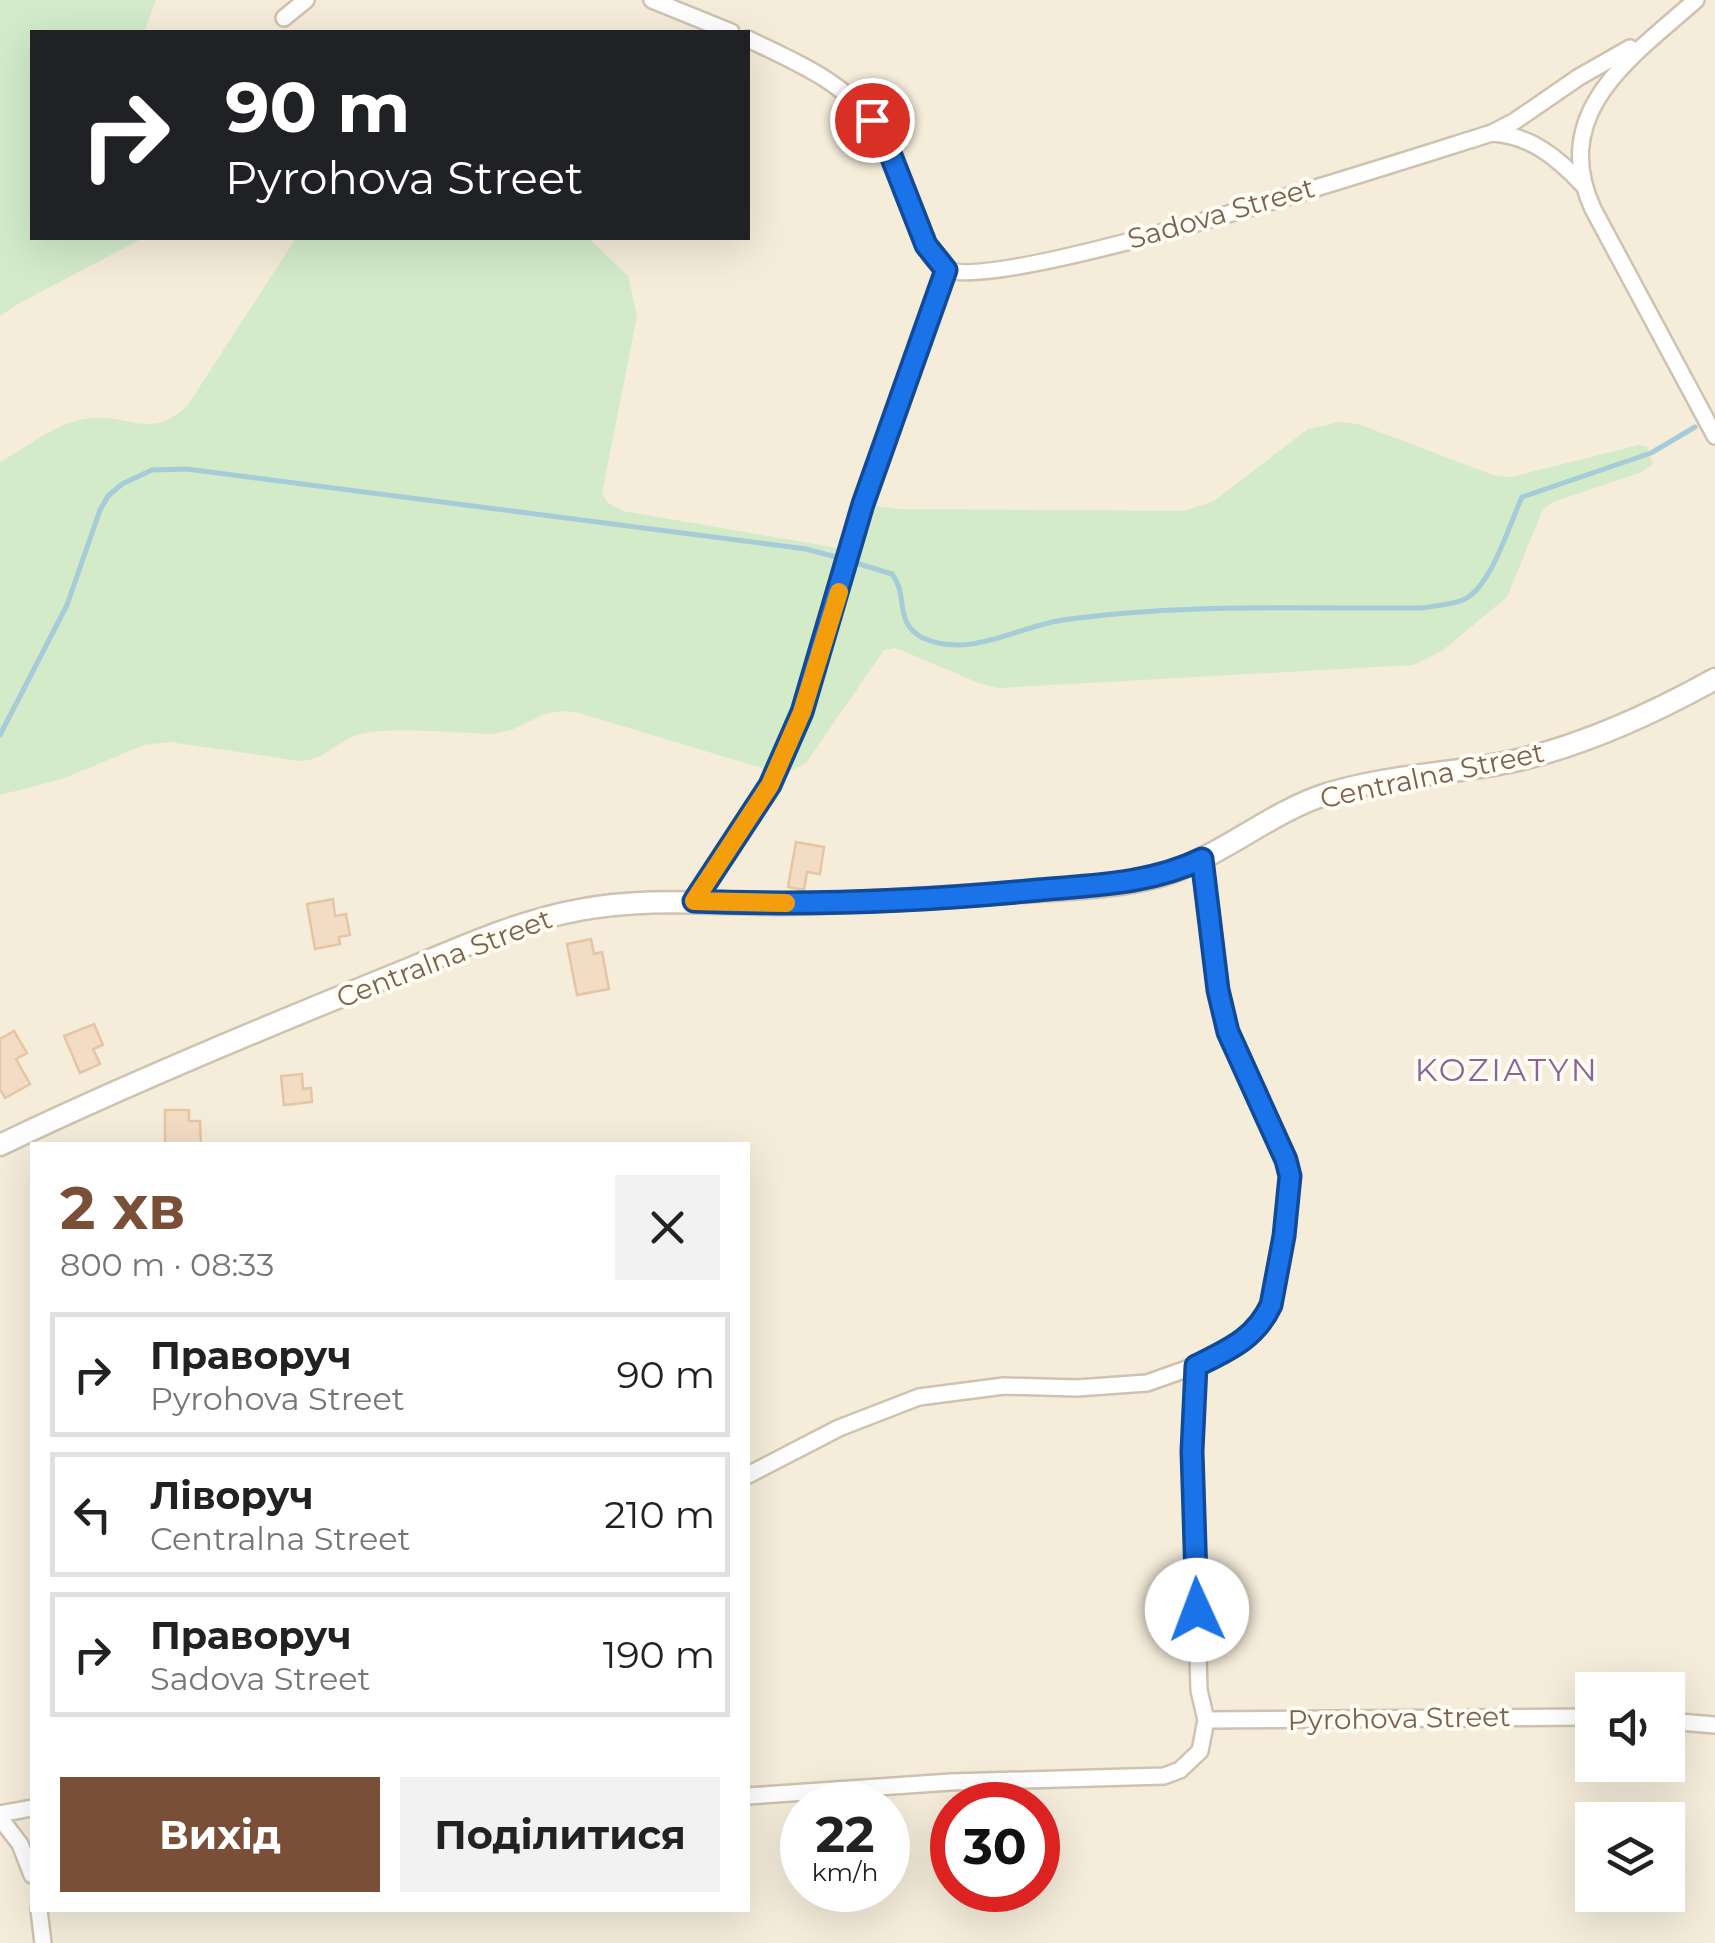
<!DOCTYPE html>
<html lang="uk">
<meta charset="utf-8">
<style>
:root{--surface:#fff;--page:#f2f2f2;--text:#222;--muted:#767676;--line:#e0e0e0;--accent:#7a4f38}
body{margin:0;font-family:Montserrat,sans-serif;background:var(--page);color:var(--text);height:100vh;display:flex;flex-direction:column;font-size:38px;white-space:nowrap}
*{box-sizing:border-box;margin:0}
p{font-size:32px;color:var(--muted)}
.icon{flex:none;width:55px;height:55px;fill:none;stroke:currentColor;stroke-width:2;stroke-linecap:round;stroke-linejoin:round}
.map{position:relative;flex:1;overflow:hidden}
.details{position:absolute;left:30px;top:1142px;width:720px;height:770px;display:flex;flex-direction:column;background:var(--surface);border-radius:0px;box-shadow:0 10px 40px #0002}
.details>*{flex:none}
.top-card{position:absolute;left:30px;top:30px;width:720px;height:210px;border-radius:0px;box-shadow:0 10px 40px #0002;background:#202124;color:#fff;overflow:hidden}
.tools{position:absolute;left:1575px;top:1672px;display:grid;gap:20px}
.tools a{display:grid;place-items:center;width:110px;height:110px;border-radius:0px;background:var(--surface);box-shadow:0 10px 40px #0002;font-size:50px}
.speed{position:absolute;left:780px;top:1782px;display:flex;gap:20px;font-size:50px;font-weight:700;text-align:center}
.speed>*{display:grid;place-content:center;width:130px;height:130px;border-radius:50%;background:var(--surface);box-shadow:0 10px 40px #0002;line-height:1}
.speed small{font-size:25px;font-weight:400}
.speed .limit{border:15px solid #d22;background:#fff;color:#111}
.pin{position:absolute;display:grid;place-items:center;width:85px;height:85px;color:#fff;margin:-42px;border:5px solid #fff;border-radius:50%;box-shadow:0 2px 10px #0007}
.me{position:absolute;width:110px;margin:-55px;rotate:358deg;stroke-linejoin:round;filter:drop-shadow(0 0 8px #0008)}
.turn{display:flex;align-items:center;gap:35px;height:210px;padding:0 30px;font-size:45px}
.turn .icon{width:130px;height:130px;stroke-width:2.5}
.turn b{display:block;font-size:70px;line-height:85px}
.round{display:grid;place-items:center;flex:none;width:105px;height:105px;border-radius:0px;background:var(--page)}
.summary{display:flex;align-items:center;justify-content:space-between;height:170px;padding:0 30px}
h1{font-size:60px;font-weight:700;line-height:75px;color:var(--accent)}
.primary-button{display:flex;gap:20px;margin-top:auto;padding:20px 30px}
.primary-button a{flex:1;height:115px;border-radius:0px;background:var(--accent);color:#fff;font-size:40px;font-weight:700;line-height:115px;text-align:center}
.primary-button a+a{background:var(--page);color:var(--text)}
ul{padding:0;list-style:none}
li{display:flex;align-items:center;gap:30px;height:125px;margin:0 20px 15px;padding:0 10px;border:5px solid var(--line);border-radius:0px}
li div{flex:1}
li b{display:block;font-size:38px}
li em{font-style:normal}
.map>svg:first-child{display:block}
</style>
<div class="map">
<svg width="1715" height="1943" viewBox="0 0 1715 1943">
<rect width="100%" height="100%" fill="#fdf8ec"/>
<path fill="#f5ecda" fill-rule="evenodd" d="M0,0H1715V1943H0ZM32,32H748V238H32ZM32,1145H748V1910H32ZM1592,1690H1668V1765H1592ZM802,1805H888V1890H802ZM952,1805H1038V1890H952ZM1592,1820H1668V1895H1592Z"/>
<g fill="#d3ebc9">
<path d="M0,0H156L144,32H32V238H143L16,305L0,316Z"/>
<path d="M296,238H588L628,276L637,316L602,493L608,503L623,511L850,550L863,504L897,509L1184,511L1214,501L1308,429L1340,422L1358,424L1493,475L1511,477L1639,445L1647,447L1653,464L1642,472L1553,502L1543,509L1507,597L1442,651L1413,665L998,688L981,684L896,648L884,650L806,763L787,772H775L579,713L561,711L545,714L511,730L492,734C459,733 385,726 357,735C335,742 325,760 300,761L169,742L144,745L62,779L0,795V462C26,448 55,424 84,419C128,411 149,443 188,405Z"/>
</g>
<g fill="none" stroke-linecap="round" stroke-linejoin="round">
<g stroke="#a6cbd9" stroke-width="5">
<path d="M856,563L892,574C909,595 893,623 923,638C970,659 1016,627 1063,620C1181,603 1300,609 1419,608C1434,606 1452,605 1465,599C1492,585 1509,525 1522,497L1651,453L1695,427"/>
<path d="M0,735L67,605L100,510L108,496L122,484L152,470L187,469L806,549L836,557"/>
</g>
</g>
<g fill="#f2dcc4" stroke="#e5c5a4" stroke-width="2.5">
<path d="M796,842L824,847L820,874L807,872L804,890L788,887Z"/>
<path d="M333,899L335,916L346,914L350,935L339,937L340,944L315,949L307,904Z"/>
<path d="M591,939L594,954L602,952L609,989L577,995L567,944Z"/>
<path d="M94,1024L103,1045L93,1049L100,1064L80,1073L64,1036Z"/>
<path d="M14,1031L27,1053L16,1059L30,1084L5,1098L0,1089V1039Z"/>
<path d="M302,1074L303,1089L311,1088L312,1102L284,1105L281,1076Z"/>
<path d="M165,1110H189V1121H200L201,1145H165Z"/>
</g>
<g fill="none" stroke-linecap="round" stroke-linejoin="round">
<defs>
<path id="service" d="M697,898L770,785L802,712L863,504L946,270"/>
<g id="minor">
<path d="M652,0L731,32"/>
<path d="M1696,0C1633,56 1548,111 1593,209L1715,436"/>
<path d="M284,18L306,0"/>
<path d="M748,39C791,60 844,81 873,123C889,146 897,173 907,199C916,220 922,252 941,267C983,300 1420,155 1492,133C1530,135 1558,158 1583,185"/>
<path d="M1492,133L1515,121L1579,77L1630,48"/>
<path d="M748,1475L839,1428L919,1397L1004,1386L1077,1388L1147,1383L1195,1366L1239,1345L1254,1333L1271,1305L1290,1191L1286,1160L1228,1032L1217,990L1202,859"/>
<path d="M1206,1720L1592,1717"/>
<path d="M1668,1721L1715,1725"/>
<path d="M748,1796L951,1782L1164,1776L1180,1770L1200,1751L1206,1720L1199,1690L1192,1451L1195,1366"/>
<path d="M0,1814L32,1808"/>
<path d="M0,1818L20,1844L32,1875"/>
<path d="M39,1910L43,1943"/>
</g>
<path id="tertiary" d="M0,1145C123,1086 248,1034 374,983C441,957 508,923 579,910C644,897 711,904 777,904C853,903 929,899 1004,893C1056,889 1135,889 1182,868C1233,847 1274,811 1327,794C1388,775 1452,774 1514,761C1585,745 1652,714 1715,679"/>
</defs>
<use href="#service" stroke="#d0c2b0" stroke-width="12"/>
<use href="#minor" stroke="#d0c2b0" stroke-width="20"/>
<use href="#tertiary" stroke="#d0c2b0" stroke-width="25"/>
<use href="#service" stroke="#fff" stroke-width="8"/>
<use href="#minor" stroke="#fff" stroke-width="15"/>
<use href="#tertiary" stroke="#fff" stroke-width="20"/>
</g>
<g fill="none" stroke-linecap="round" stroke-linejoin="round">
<defs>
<path id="route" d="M872,120L888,148L926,245L946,270L863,504L802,712L770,785L694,901C809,906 924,901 1038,890C1095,885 1150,884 1202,859L1218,990L1228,1032L1286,1160L1290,1176L1284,1236L1271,1305C1255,1339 1228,1350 1196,1366L1192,1451L1197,1610"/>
</defs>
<use href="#route" stroke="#114b97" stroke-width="25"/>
<use href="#route" stroke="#1a73e8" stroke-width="18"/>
<path stroke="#f59e0b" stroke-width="18" d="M786,903L694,901L770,785L802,712L839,592"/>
</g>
<g text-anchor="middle" stroke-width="8" stroke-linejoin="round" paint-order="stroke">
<g font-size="28" fill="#79634e" stroke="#fffcf3">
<text transform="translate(1221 213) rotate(-16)" y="10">Sadova Street</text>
<text transform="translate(1432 775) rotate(-12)" y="10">Centralna Street</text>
<text transform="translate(444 958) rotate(-21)" y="10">Centralna Street</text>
<text transform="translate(1399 1718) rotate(-1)" y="10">Pyrohova Street</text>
</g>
<g font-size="32" letter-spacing="2.5" fill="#8b6694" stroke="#fffcf3">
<text x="1507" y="1081">KOZIATYN</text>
</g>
</g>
</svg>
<div class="tools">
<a><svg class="icon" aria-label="sound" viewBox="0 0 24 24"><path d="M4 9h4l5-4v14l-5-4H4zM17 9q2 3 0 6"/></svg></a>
<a><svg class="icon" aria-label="layers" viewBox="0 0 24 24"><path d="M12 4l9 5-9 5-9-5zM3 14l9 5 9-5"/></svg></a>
</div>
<div class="speed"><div>22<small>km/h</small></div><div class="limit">30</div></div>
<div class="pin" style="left:872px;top:120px;background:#d93025"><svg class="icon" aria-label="arrive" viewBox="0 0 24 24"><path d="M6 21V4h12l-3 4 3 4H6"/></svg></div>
<svg class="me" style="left:1197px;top:1610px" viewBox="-20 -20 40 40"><circle r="19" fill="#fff"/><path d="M0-13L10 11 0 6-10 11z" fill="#1a73e8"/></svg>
<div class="top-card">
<div class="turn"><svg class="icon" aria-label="right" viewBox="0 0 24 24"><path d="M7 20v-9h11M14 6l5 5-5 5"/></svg><div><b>90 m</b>Pyrohova Street</div></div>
</div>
<section class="details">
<div class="summary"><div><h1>2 хв</h1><p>800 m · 08:33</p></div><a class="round"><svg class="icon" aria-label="close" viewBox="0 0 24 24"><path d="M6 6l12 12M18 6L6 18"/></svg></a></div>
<ul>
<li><svg class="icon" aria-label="right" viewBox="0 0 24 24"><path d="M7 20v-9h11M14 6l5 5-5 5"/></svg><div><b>Праворуч</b><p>Pyrohova Street</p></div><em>90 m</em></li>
<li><svg class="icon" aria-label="left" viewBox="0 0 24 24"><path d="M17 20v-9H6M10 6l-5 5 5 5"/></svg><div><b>Ліворуч</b><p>Centralna Street</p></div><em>210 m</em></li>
<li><svg class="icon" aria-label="right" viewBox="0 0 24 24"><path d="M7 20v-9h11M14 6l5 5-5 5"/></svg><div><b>Праворуч</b><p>Sadova Street</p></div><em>190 m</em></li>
</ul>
<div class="primary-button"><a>Вихід</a><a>Поділитися</a></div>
</section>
</div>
